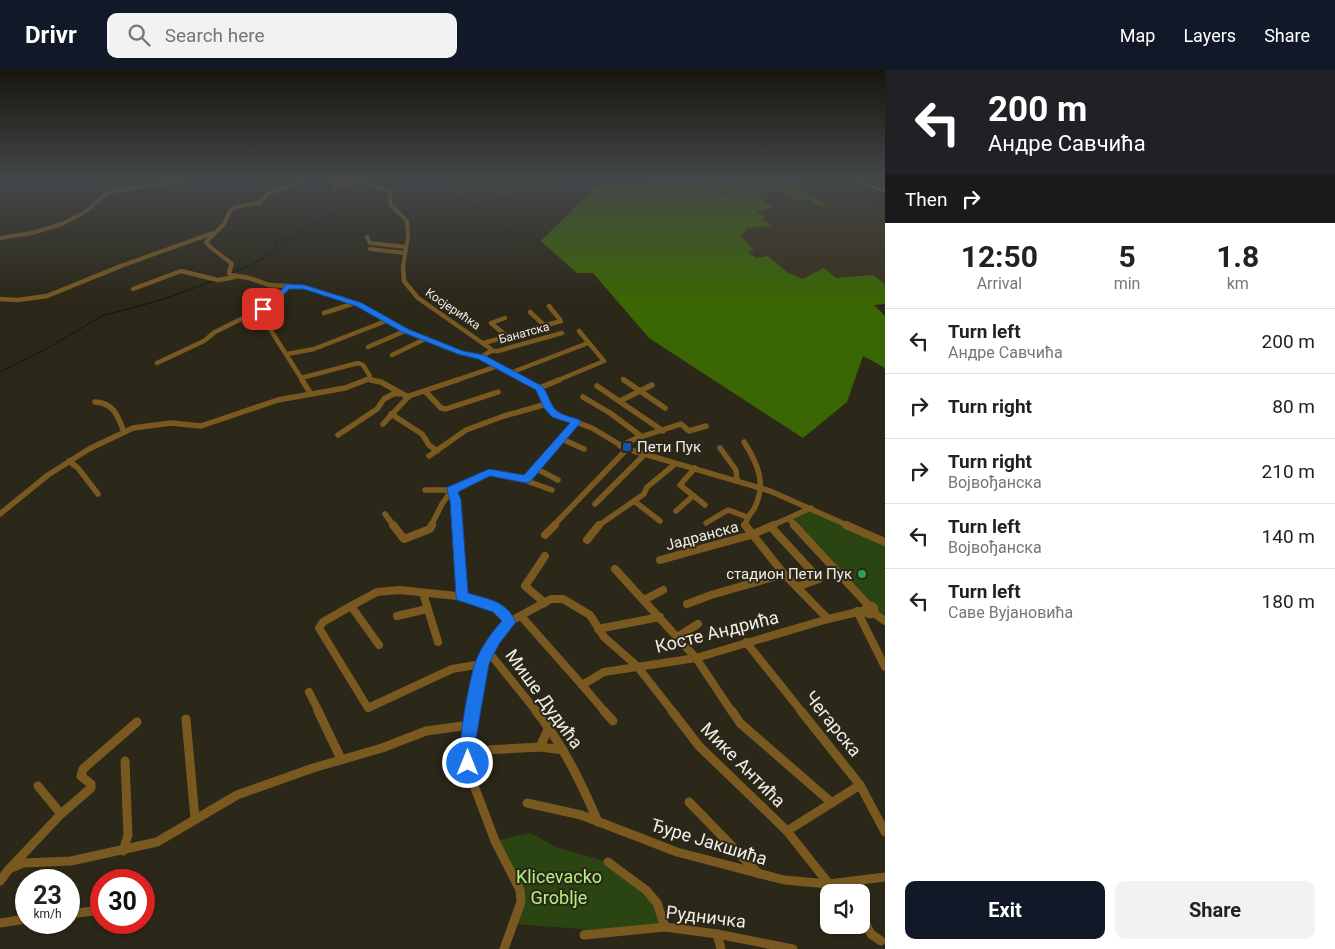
<!DOCTYPE html>
<meta charset="utf-8">
<style>
:root{--surface:#fff;--page:#f2f2f2;--text:#222;--muted:#767676;--line:#e0e0e0;--accent:#111827}
body{margin:0;font-family:Roboto,sans-serif;background:var(--page);color:var(--text);height:100vh;display:flex;flex-direction:column;font-size:19px;white-space:nowrap}
*{box-sizing:border-box;margin:0}
p{font-size:16px;color:var(--muted)}
.icon{flex:none;width:28px;height:28px;fill:none;stroke:currentColor;stroke-width:2;stroke-linecap:round;stroke-linejoin:round}
.map{position:relative;flex:1;overflow:hidden}
.drawer{display:flex;flex-direction:column;background:var(--surface);width:450px}
.drawer>*{flex:none}
.hud{background:#202124;color:#fff;overflow:hidden}
.tools{position:absolute;left:820px;top:814px;display:grid;gap:10px}
.tools a{display:grid;place-items:center;width:50px;height:50px;border-radius:10px;background:var(--surface);box-shadow:0 1px 4px #0004;font-size:25px}
.speed{position:absolute;left:15px;top:799px;display:flex;gap:10px;font-size:25px;font-weight:700;text-align:center}
.speed>*{display:grid;place-content:center;width:65px;height:65px;border-radius:50%;background:var(--surface);box-shadow:0 1px 4px #0004;line-height:1}
.speed small{font-size:12px;font-weight:400}
.speed .limit{border:8px solid #d22;background:#fff;color:#111}
.pin{position:absolute;display:grid;place-items:center;width:42px;height:42px;color:#fff;margin:-21px;border-radius:10px;box-shadow:0 2px 8px #0006}
.me{position:absolute;width:55px;margin:-28px;rotate:0deg;stroke-linejoin:round;filter:drop-shadow(0 0 4px #0008)}
.turn{display:flex;align-items:center;gap:18px;height:105px;padding:0 20px;font-size:22px}
.turn .icon{width:65px;height:65px;stroke-width:2.5}
.turn b{display:block;font-size:35px;line-height:42px}
.then{display:flex;align-items:center;height:48px;padding:0 20px;background:#0003;gap:10px;font-size:19px}
.eta{display:flex;justify-content:space-evenly;align-items:center;height:85px;text-align:center}
.eta b{font-size:30px;font-weight:700;line-height:35px}
.button{display:flex;gap:10px;margin-top:auto;padding:10px 20px}
.button a{flex:1;height:58px;border-radius:10px;background:var(--accent);color:#fff;font-size:20px;font-weight:700;line-height:58px;text-align:center}
.button a+a{background:var(--page);color:var(--text)}
ul{padding:0;list-style:none}
li{display:flex;align-items:center;gap:15px;height:65px;padding:0 20px;border-top:1px solid var(--line)}
li div{flex:1}
li b{display:block;font-size:19px}
li em{font-style:normal}
header{display:flex;align-items:center;gap:30px;box-sizing:border-box;height:70px;padding:0 25px;background:var(--accent);color:#fff}
header strong{font-size:24px}
nav{display:flex;gap:28px;margin-inline-start:auto;font-size:18px}
.search{width:350px;height:45px;background:var(--page);display:flex;align-items:center;gap:12px;box-sizing:border-box;padding:0 18px;border-radius:10px;color:var(--muted);font-size:19px}
main{display:flex;flex:1;min-height:0}
.map>svg:first-child{display:block}
</style>
<header>
<strong>Drivr</strong>
<div class="search"><svg class="icon" aria-label="search" viewBox="0 0 24 24"><circle cx="10" cy="10" r="6"/><path d="M15 15l6 6"/></svg>Search here</div>
<nav><a>Map</a><a>Layers</a><a>Share</a></nav>
</header>
<main>
<div class="map">
<svg width="885" height="879" viewBox="0 0 885 879">
<rect width="100%" height="100%" fill="#2b2719"/>
<g fill="#37301c">
<path d="M511,108H555L556,119L502,126L475,133L444,120L472,114Z"/>
<path d="M686,108H830L885,138V226L863,228L847,332L803,368L649,268L593,203H577L541,171L597,115Z"/>
</g>
<g fill="#2a4511">
<path d="M811,438L885,472V549L869,536L789,449Z"/>
<path d="M531,763L556,777L608,792L646,820L665,857L584,865L582,859L513,854L521,832L495,771Z"/>
</g>
<path fill="#3a6603" d="M686,108H829L792,113L827,135L818,136L809,130L798,131L783,121L754,124L773,138L755,140L766,148L762,149L772,156L748,158L741,166L754,180L748,182L756,188L768,186L787,202L802,209L824,198L836,208L873,205L885,214V234L874,235L885,246V298L863,286L847,332L803,368L649,268L593,203H577L541,171L597,115Z"/>
<g fill="none" stroke-linecap="round" stroke-linejoin="round">
<g stroke="#061a1b" stroke-width="1">
<path d="M552,108L597,115L651,112"/>
<path d="M829,108L885,138"/>
<path d="M657,113L681,114L726,123L751,118L767,121L784,118L796,108"/>
<path d="M387,119L393,116L445,119L506,108"/>
<path d="M232,203L251,195L276,180L275,172L298,166L311,153L329,148L351,128H372L384,121"/>
<path d="M0,302L46,279L102,246L161,230L214,211"/>
</g>
<g stroke="#7a5920" stroke-width="4">
<path d="M356,108L388,121L390,123V134L407,151L408,166L403,197"/>
<path d="M507,108L509,110"/>
<path d="M652,111L685,108"/>
<path d="M329,112H346"/>
<path d="M335,119L358,109"/>
<path d="M367,167L370,173L406,177"/>
<path d="M0,168L32,163L62,154L85,142L108,122L196,108"/>
<path d="M370,179L405,183"/>
<path d="M118,197L213,163"/>
<path d="M231,197L232,194C226,188 209,178 206,172L224,154L230,141L235,137L259,133L271,122L293,116L299,112L300,108"/>
</g>
<g stroke="#7a5920" stroke-width="4.5">
<path d="M231,196L229,203L231,205L249,208L269,215L304,217L359,234L405,261L461,283L481,287L525,311"/>
<path d="M403,196L404,211L418,228L491,279V281L481,287"/>
<path d="M133,219L181,201L218,210L235,207"/>
<path d="M0,229L18,230L47,226L121,196"/>
<path d="M530,242L545,256"/>
<path d="M324,243L355,233"/>
<path d="M254,244L270,259L303,311"/>
<path d="M505,248L491,253L508,267"/>
<path d="M484,273L561,251L549,236"/>
<path d="M368,277L405,261"/>
<path d="M491,281H498L562,263"/>
<path d="M287,284L314,279L386,251"/>
<path d="M392,285L425,269"/>
<path d="M157,293L204,271L215,262L272,234L287,217"/>
<path d="M510,303L588,273"/>
<path d="M301,308L358,293L363,295L370,306L368,309"/>
<path d="M623,309L626,311"/>
<path d="M363,311L368,309L376,311"/>
<path d="M454,311L498,296"/>
<path d="M556,311L604,291L579,261"/>
</g>
<g stroke="#7a5920" stroke-width="5.5">
<path d="M302,310L311,324"/>
<path d="M371,310L381,312L408,327"/>
<path d="M523,310L539,318L554,344L592,358L627,379L770,421L849,456"/>
<path d="M624,310L665,338"/>
<path d="M597,316L663,361"/>
<path d="M539,318L559,310"/>
<path d="M425,321L441,338L446,339L498,322"/>
<path d="M583,327L610,343L641,366"/>
<path d="M620,331L652,315"/>
<path d="M95,332C114,333 118,346 124,362"/>
<path d="M391,344L422,364L429,375L437,381"/>
<path d="M383,354L409,326L457,310"/>
<path d="M338,365L377,339L384,329L395,323L399,324"/>
<path d="M562,369L584,379"/>
<path d="M744,372C758,394 767,414 754,439C750,445 745,449 746,456"/>
<path d="M620,376L637,368L681,354L689,361L706,356"/>
<path d="M720,378L736,400L737,411"/>
<path d="M429,386L466,360L504,346L547,334"/>
<path d="M69,391L78,398L98,424"/>
<path d="M695,398L680,415L705,435"/>
<path d="M537,399L558,410"/>
<path d="M524,410L552,420"/>
<path d="M425,420H452L456,456"/>
<path d="M634,431L660,451"/>
<path d="M595,434L644,385"/>
<path d="M676,441L693,426"/>
<path d="M0,444L48,405L89,379L133,358L171,353L201,356L278,330L345,318L366,310"/>
<path d="M385,444L394,456"/>
<path d="M789,449L796,456"/>
<path d="M706,453L728,440L747,447"/>
<path d="M431,456L442,434L452,420L489,403L526,410L576,352"/>
<path d="M553,456L627,379"/>
<path d="M598,456L644,424L647,417L675,394"/>
<path d="M771,456L811,438"/>
</g>
<g stroke="#7a5920" stroke-width="8">
<path d="M393,455L404,469L430,459L432,455"/>
<path d="M456,455L462,526"/>
<path d="M745,455L784,504L828,549"/>
<path d="M794,455L869,536"/>
<path d="M846,455L885,472"/>
<path d="M771,457L819,509L797,517"/>
<path d="M545,465L555,455"/>
<path d="M587,470L599,455"/>
<path d="M545,486L525,516L545,533"/>
<path d="M660,490L751,465L774,455"/>
<path d="M615,499L696,588L732,642"/>
<path d="M423,523L438,572"/>
<path d="M644,530L663,520"/>
<path d="M687,534L711,525L784,504"/>
<circle cx="870" cy="540" r="4.5"/>
<path d="M351,536L323,552L319,558L368,638L452,599L482,594"/>
<path d="M857,541L885,597"/>
<path d="M875,544L885,551"/>
<path d="M397,546L427,539"/>
<path d="M521,546L582,615L604,602L696,588L828,549L866,540"/>
<path d="M598,559L660,547"/>
<path d="M679,566L698,554"/>
<path d="M746,572L802,642"/>
<path d="M379,575L351,536L377,522L399,520L457,526L483,531L503,543L509,552"/>
<path d="M487,580L537,642"/>
<path d="M582,615L605,642"/>
<path d="M309,622L319,642"/>
<path d="M473,642L482,594L487,580L509,552L551,529H563L590,545L604,567L637,596L673,642"/>
</g>
<g stroke="#7a5920" stroke-width="9">
<path d="M318,641L341,689"/>
<path d="M473,641L468,668L467,687L472,710L495,771L520,820L521,832L504,879"/>
<path d="M536,641C563,675 581,712 598,752"/>
<path d="M604,641L613,651"/>
<path d="M672,641L699,676L787,761L829,814"/>
<path d="M732,641L740,653L832,733"/>
<path d="M801,641L860,715L885,762"/>
<path d="M186,649L195,749"/>
<path d="M540,677L549,657"/>
<path d="M467,681L540,677L563,680"/>
<path d="M38,716L61,744"/>
<path d="M689,732L759,804"/>
<path d="M527,733L581,745L677,782L784,810L829,814L885,807"/>
<path d="M787,761L860,715"/>
<path d="M123,781L128,765L125,691"/>
<path d="M608,792L646,820L657,833L665,857"/>
<path d="M11,797L61,744L91,718V714L81,706L83,699L137,652"/>
<path d="M0,811L9,799L23,793L71,791L157,772L237,725L313,698L382,678L426,661L470,655"/>
<path d="M847,812L851,822"/>
<path d="M69,844L101,840"/>
<path d="M861,846L871,864L881,871"/>
<path d="M0,853L26,849"/>
<path d="M717,864L721,879"/>
<path d="M584,865L665,857L717,864L793,879"/>
</g>
<path fill="#c28c28" fill-rule="evenodd" d="M845,108H851L885,120V122Z"/>
</g>
<linearGradient id="sky" x2="0" y2="1"><stop stop-color="#18150e"/><stop offset="0.47" stop-color="#444749"/><stop offset="1" stop-color="#444749" stop-opacity="0"/></linearGradient>
<rect width="885" height="231" fill="url(#sky)"/>
<path fill="#1a73e8" stroke="#114b97" d="M287,214L304,215L362,233L408,259L463,281L484,285L542,316C548,323 549,331 554,338C559,345 572,347 580,350L581,352L530,412L526,413L490,406L458,422L461,430L468,523C490,530 505,530 516,552L499,574L489,594L476,668V693L473,699L468,701L462,699C455,682 469,612 475,593C481,577 491,563 502,551L493,542L457,530L456,526L450,430L447,420L448,417L489,399L524,405L570,353L552,347L544,338L536,320L478,289L458,284L402,262L356,236L304,219H289C281,227 273,242 260,241V237L269,232Z"/>
<rect fill="#1a4fb4" stroke="#2b2719" stroke-width="2" x="622" y="372" width="10" height="10" rx="2.5"/>
<circle fill="#2e9e5b" stroke="#2b2719" stroke-width="2" cx="862" cy="504" r="5"/>
<g text-anchor="middle" stroke-width="4" stroke-linejoin="round" paint-order="stroke">
<g font-size="12" fill="#f0ede4" stroke="#2b2719">
<text transform="translate(453 239) rotate(34)" y="4">Косјерићка</text>
<text transform="translate(524 263) rotate(-15)" y="4">Банатска</text>
</g>
<g font-size="15" fill="#f0ede4" stroke="#2b2719" text-anchor="start">
<text x="637" y="382">Пети Пук</text>
<text x="852" y="509" text-anchor="end">стадион Пети Пук</text>
</g>
<g font-size="15" fill="#f0ede4" stroke="#2b2719">
<text transform="translate(702 466) rotate(-15)" y="5">Јадранска</text>
</g>
<g font-size="18" fill="#f0ede4" stroke="#2b2719">
<text transform="translate(717 562) rotate(-14)" y="6">Косте Андрића</text>
<text transform="translate(544 629) rotate(54)" y="6">Мише Дудића</text>
<text transform="translate(833 654) rotate(51)" y="6">Чегарска</text>
<text transform="translate(743 695) rotate(45)" y="6">Мике Антића</text>
<text transform="translate(709 772) rotate(17)" y="6">Ђуре Јакшића</text>
<text transform="translate(706 847) rotate(7)" y="6">Рудничка</text>
</g>
<g font-size="18" fill="#b3f281" stroke="#2b2719">
<text x="559" y="813">Klicevacko<tspan x="559" dy="21">Groblje</tspan></text>
</g>
</g>
</svg>
<div class="tools">
<a><svg class="icon" aria-label="sound" viewBox="0 0 24 24"><path d="M4 9h4l5-4v14l-5-4H4zM17 9q2 3 0 6"/></svg></a>
</div>
<div class="speed"><div>23<small>km/h</small></div><div class="limit">30</div></div>
<div class="pin" style="left:263px;top:239px;background:#d93025"><svg class="icon" aria-label="arrive" viewBox="0 0 24 24"><path d="M6 21V4h12l-3 4 3 4H6"/></svg></div>
<svg class="me" style="left:468px;top:693px" viewBox="-20 -20 40 40"><circle r="17" fill="#1a73e8" stroke="#fff" stroke-width="3"/><path d="M0-11L8 9 0 5-8 9z" fill="#fff"/></svg>
</div>
<section class="drawer">
<div class="hud">
<div class="turn"><svg class="icon" aria-label="left" viewBox="0 0 24 24"><path d="M17 20v-9H6M10 6l-5 5 5 5"/></svg><div><b>200 m</b>Андре Савчића</div></div>
<div class="then">Then<svg class="icon" aria-label="right" viewBox="0 0 24 24"><path d="M7 20v-9h11M14 6l5 5-5 5"/></svg></div>
</div>
<div class="eta">
<div><b>12:50</b><p>Arrival</p></div>
<div><b>5</b><p>min</p></div>
<div><b>1.8</b><p>km</p></div>
</div>
<ul>
<li><svg class="icon" aria-label="left" viewBox="0 0 24 24"><path d="M17 20v-9H6M10 6l-5 5 5 5"/></svg><div><b>Turn left</b><p>Андре Савчића</p></div><em>200 m</em></li>
<li><svg class="icon" aria-label="right" viewBox="0 0 24 24"><path d="M7 20v-9h11M14 6l5 5-5 5"/></svg><div><b>Turn right</b></div><em>80 m</em></li>
<li><svg class="icon" aria-label="right" viewBox="0 0 24 24"><path d="M7 20v-9h11M14 6l5 5-5 5"/></svg><div><b>Turn right</b><p>Војвођанска</p></div><em>210 m</em></li>
<li><svg class="icon" aria-label="left" viewBox="0 0 24 24"><path d="M17 20v-9H6M10 6l-5 5 5 5"/></svg><div><b>Turn left</b><p>Војвођанска</p></div><em>140 m</em></li>
<li><svg class="icon" aria-label="left" viewBox="0 0 24 24"><path d="M17 20v-9H6M10 6l-5 5 5 5"/></svg><div><b>Turn left</b><p>Саве Вујановића</p></div><em>180 m</em></li>
</ul>
<div class="button"><a>Exit</a><a>Share</a></div>
</section>
</main>
